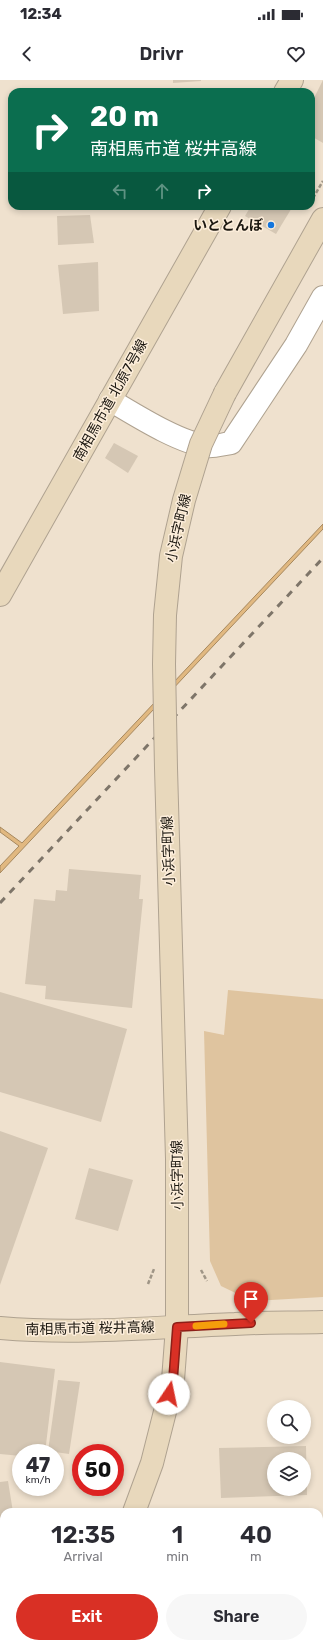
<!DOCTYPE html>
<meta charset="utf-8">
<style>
:root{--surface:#fff;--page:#f7f7f7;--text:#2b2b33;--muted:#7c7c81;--accent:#d93025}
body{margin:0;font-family:Rubik,"Noto Sans JP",sans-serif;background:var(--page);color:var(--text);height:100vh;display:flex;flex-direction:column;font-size:15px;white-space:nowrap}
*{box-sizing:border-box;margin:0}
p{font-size:13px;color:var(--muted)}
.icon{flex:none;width:22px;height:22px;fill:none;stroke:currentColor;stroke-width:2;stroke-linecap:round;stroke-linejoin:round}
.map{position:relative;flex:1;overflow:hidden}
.details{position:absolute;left:0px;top:1428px;width:323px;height:140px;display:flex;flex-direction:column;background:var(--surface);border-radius:12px 12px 0 0;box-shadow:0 2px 6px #0003}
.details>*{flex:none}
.hud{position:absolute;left:8px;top:8px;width:307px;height:122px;border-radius:12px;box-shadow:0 2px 6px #0003;background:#0b6e4f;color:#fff;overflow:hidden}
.fabs{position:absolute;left:267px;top:1320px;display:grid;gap:8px}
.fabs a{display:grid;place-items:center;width:44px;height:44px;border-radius:50%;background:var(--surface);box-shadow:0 2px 6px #0003;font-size:20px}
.speed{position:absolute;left:12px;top:1364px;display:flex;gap:8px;font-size:20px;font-weight:700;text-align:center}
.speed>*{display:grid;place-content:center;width:52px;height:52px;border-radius:50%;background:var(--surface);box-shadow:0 2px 6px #0003;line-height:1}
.speed small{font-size:10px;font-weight:400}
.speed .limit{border:6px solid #d22;background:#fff;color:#111}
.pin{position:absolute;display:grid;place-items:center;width:34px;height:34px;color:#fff;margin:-41px -17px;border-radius:50% 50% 50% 0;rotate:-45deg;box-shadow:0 0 4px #0007}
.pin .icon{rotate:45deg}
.me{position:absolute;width:44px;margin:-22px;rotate:11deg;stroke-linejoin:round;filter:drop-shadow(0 0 3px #0008)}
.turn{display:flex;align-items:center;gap:14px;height:84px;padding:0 16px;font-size:18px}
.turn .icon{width:52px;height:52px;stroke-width:2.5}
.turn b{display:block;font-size:28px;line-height:34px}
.lanes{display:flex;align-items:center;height:38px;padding:0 16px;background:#0003;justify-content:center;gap:20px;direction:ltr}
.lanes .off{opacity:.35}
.eta{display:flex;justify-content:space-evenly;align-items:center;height:68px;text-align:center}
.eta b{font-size:24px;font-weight:600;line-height:28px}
.primary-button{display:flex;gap:8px;margin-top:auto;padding:8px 16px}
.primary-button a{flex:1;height:46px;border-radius:24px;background:var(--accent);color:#fff;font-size:16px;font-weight:600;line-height:46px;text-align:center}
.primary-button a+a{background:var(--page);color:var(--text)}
.status{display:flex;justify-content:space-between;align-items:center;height:28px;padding:0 20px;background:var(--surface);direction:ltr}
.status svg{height:11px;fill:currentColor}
header{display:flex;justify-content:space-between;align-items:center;height:52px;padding:0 16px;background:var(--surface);font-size:18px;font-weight:600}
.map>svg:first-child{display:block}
</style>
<div class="status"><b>12:34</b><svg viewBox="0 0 49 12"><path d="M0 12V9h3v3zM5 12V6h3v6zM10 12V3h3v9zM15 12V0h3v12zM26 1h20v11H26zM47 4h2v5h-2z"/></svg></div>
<header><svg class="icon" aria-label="back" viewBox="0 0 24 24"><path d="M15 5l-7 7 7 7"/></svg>Drivr<svg class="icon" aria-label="heart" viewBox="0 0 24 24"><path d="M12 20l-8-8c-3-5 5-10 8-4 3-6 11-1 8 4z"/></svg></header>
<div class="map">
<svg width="323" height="1568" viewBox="0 0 323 1568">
<rect width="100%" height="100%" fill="#efe1ce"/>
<path fill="#dfc49f" d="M228,910L323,919V1217L252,1221L221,1206L210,1181L204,951L224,955Z"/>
<path fill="#e1b880" stroke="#a6885e" d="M323,444V449L0,793V786L19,766L0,752V747L22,763Z"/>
<g fill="#d5c7b4" fill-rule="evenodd">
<path d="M173,0H201V1L173,3Z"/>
<path d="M323,0V63L311,56V24Z"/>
<path d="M251,126H293L276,154L245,136Z"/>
<path d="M90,135L94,163L58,165L57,136Z"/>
<path d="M98,182L99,231L63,234L58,185Z"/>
<path d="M114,363L138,376L128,393L105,378Z"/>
<path d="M69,789L141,795L139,819H143L132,928L45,919L46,906L25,904L34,819L55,821L56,810L67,811Z"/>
<path d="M0,912L127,949L101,1042L0,1012Z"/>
<path d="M0,1051L48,1068L0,1205Z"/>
<path d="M89,1088L133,1100L118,1151L75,1139Z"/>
<path d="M0,1282L55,1289L45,1373H21V1376L0,1374Z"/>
<path d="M58,1300L80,1302L69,1374L48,1371Z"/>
<path d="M306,1366L307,1415L221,1418L219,1368ZM274,1379H304V1409H274Z"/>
<path d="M8,1401L13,1432H4V1455L0,1456V1402Z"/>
</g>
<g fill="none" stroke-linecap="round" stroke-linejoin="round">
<defs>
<path id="street" d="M110,320C134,334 179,363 207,366C214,367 223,364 231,363L296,265L323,217"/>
<g id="secondary">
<path d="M285,12L292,0"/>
<path d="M225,313L323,139"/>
<path d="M0,515L220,126"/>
<path d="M0,1248C78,1255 157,1247 235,1244C264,1242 294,1243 323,1242"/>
<path d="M134,1432L152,1383L173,1300L177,1247V1079"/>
<path d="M55,1568L59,1564"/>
</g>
</defs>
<use href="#street" stroke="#afa290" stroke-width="24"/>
<use href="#secondary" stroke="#afa290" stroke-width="24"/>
<g stroke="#9f9586" stroke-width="2.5" stroke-dasharray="4 2" stroke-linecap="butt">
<path d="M313,118L323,101"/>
<path d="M201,1190L207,1201"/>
<path d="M148,1204L154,1189"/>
</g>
<use href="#street" stroke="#fff" stroke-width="22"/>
<use href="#secondary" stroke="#e8d8bc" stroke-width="22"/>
<path stroke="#7e7569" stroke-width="3" stroke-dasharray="7 7" stroke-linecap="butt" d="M0,823L323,478"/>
<defs>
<path id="secondary-bridge" d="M177,1079L166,688L164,584L165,535L171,476L184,420L201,364L225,313"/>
</defs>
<use href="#secondary-bridge" stroke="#afa290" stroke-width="24" stroke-linecap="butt"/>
<use href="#secondary-bridge" stroke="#e8d8bc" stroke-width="22"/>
</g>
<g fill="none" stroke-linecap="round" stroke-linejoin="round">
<defs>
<path id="route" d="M169,1314L173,1300L177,1247L251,1243"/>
</defs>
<use href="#route" stroke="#8d1f18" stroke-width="10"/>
<use href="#route" stroke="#d93025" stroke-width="7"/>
<path stroke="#f59e0b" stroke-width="7" d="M196,1246L224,1244"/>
</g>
<circle fill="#1375dd" stroke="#fdeedb" stroke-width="1.5" cx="271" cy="145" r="4"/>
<g text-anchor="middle" stroke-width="3" stroke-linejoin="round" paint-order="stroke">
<g font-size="14" font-weight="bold" fill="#1b1710" stroke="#fdeedb" text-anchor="end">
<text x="263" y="150">いととんぼ</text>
</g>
<g font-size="14" fill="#1b1710" stroke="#fdeedb">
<text transform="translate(110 320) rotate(-61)" y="5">南相馬市道 北原7号線</text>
<text transform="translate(178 448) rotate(-77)" y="5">小浜字町線</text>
<text transform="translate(168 771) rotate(-92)" y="5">小浜字町線</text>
<text transform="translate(177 1095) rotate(-91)" y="5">小浜字町線</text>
<text transform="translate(90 1248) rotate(-1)" y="5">南相馬市道 桜井高線</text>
</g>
</g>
</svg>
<div class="fabs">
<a><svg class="icon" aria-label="search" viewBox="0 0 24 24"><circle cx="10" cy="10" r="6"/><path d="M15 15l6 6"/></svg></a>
<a><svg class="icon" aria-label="layers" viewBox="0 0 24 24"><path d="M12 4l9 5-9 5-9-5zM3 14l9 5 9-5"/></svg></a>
</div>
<div class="speed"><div>47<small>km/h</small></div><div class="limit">50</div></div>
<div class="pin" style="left:251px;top:1243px;background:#d93025"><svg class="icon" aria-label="arrive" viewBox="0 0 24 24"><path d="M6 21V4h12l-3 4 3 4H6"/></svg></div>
<svg class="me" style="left:169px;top:1314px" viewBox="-20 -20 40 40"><circle r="19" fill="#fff"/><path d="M0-13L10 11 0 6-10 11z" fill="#d93025"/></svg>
<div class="hud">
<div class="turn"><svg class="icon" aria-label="right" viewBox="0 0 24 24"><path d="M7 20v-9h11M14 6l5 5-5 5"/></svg><div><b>20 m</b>南相馬市道 桜井高線</div></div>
<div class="lanes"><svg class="icon off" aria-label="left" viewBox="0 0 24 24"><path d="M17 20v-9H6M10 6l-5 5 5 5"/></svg><svg class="icon off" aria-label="ahead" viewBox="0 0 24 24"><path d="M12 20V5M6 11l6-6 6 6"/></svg><svg class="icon" aria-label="right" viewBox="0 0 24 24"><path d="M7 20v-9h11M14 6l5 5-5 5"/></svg></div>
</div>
<section class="details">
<div class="eta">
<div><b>12:35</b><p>Arrival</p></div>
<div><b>1</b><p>min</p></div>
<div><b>40</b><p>m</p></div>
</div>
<div class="primary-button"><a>Exit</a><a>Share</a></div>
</section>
</div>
